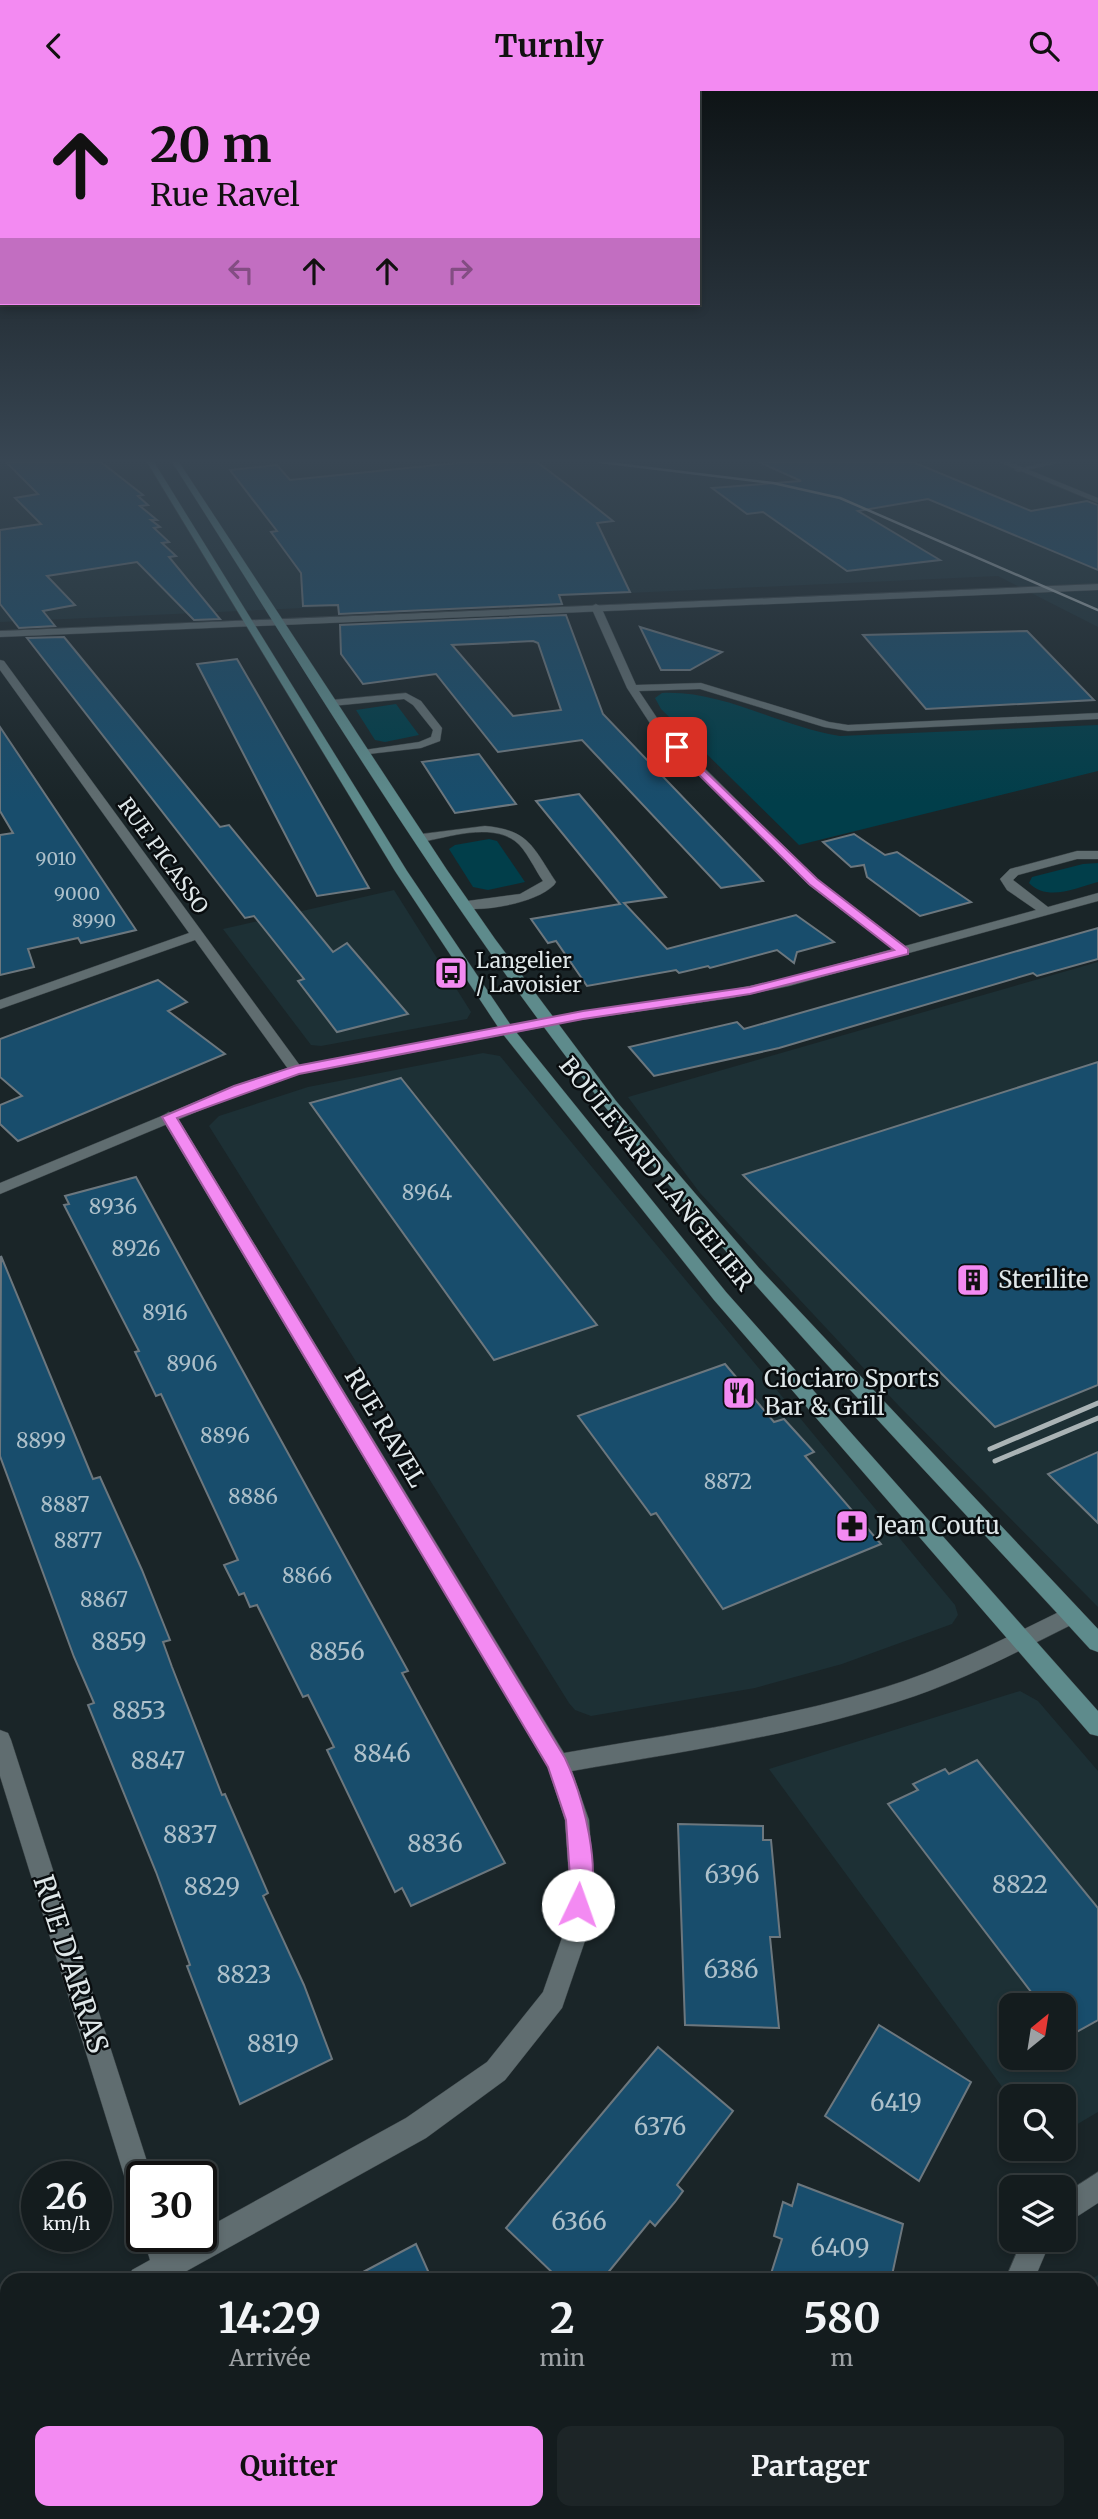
<!DOCTYPE html>
<html lang="fr">
<meta charset="utf-8">
<style>
:root{--surface:#141c1e;--page:#1d2527;--text:#f1f3f6;--muted:#9da1a4;--line:#333a3c;--accent:#f38af2}
body{margin:0;font-family:Merriweather,serif;background:var(--page);color:var(--text);height:100vh;display:flex;flex-direction:column;font-size:26px;white-space:nowrap}
*{box-sizing:border-box;margin:0}
p{font-size:23px;color:var(--muted)}
.icon{flex:none;width:38px;height:38px;fill:none;stroke:currentColor;stroke-width:2;stroke-linecap:round;stroke-linejoin:round}
.map{position:relative;flex:1;overflow:hidden}
.drawer{position:absolute;left:0px;top:2182px;width:1099px;height:247px;display:flex;flex-direction:column;background:var(--surface);border-radius:21px 21px 0 0;box-shadow:0 4px 10px #0003,0 0 0 2px var(--line)}
.drawer>*{flex:none}
.top-card{position:absolute;left:0px;top:0px;width:700px;height:214px;box-shadow:0 4px 10px #0003,0 0 0 2px var(--line);background:#f38af2;color:#111;overflow:hidden}
.needle{width:46px;rotate:30deg}
.buttons{position:absolute;left:999px;top:1902px;display:grid;gap:14px}
.buttons a{display:grid;place-items:center;width:77px;height:77px;border-radius:14px;background:var(--surface);box-shadow:0 4px 10px #0003,0 0 0 2px var(--line);font-size:35px}
.speed{position:absolute;left:21px;top:2070px;display:flex;gap:14px;font-size:35px;font-weight:700;text-align:center}
.speed>*{display:grid;place-content:center;width:91px;height:91px;border-radius:50%;background:var(--surface);box-shadow:0 4px 10px #0003,0 0 0 2px var(--line);line-height:1}
.speed small{font-size:18px;font-weight:400}
.speed .limit{border:4px solid #111;border-radius:10px;background:#fff;color:#111}
.pin{position:absolute;display:grid;place-items:center;width:60px;height:60px;color:#fff;margin:-30px;border-radius:14px;box-shadow:0 4px 10px #0006}
.me{position:absolute;width:77px;margin:-38px;rotate:3deg;stroke-linejoin:round;filter:drop-shadow(0 0 5px #0008)}
.turn{display:flex;align-items:center;gap:24px;height:147px;padding:0 35px;font-size:32px}
.turn .icon{width:91px;height:91px;stroke-width:2.5}
.turn b{display:block;font-size:49px;line-height:60px}
.lanes{display:flex;align-items:center;height:66px;padding:0 35px;background:#0003;justify-content:center;gap:35px;direction:ltr}
.lanes .off{opacity:.35}
.eta{display:flex;justify-content:space-evenly;align-items:center;height:119px;text-align:center}
.eta b{font-size:42px;font-weight:700;line-height:49px}
.primary-button{display:flex;gap:14px;margin-top:auto;padding:14px 35px}
.primary-button a{flex:1;height:80px;border-radius:14px;background:var(--accent);color:#111;font-size:28px;font-weight:700;line-height:80px;text-align:center}
.primary-button a+a{background:var(--page);color:var(--text)}
header{display:flex;justify-content:space-between;align-items:center;height:91px;padding:0 35px;background:var(--accent);color:#111;font-size:32px;font-weight:700}
.map>svg:first-child{display:block}
</style>
<header><svg class="icon" aria-label="back" viewBox="0 0 24 24"><path d="M15 5l-7 7 7 7"/></svg>Turnly<svg class="icon" aria-label="search" viewBox="0 0 24 24"><circle cx="10" cy="10" r="6"/><path d="M15 15l6 6"/></svg></header>
<div class="map">
<svg width="1098" height="2428" viewBox="0 0 1098 2428">
<rect width="100%" height="100%" fill="#1a2528"/>
<g fill="#1d3035" fill-rule="evenodd">
<path d="M0,371H1098V536L998,485L0,531Z"/>
<path d="M394,799L471,921L467,928L321,955L311,954L223,838Z"/>
<path d="M1098,871V1516L899,1315L700,1102L628,1006Z"/>
<path d="M483,962L500,965L955,1514L958,1524L952,1533L842,1573L755,1597L591,1625L575,1619L569,1612L209,1035L219,1025L308,996Z"/>
<path d="M1020,1600L1038,1610L1098,1680V2021L1064,2041V2006L1011,2008L769,1678ZM1012,1914H1064V1967H1012Z"/>
<path d="M1098,2184V2301L1095,2302L1092,2297L1090,2189Z"/>
</g>
<g fill="#013e4a">
<path d="M662,602C724,599 780,636 840,645L1098,634V680L799,754L661,618L655,607Z"/>
<path d="M396,613L419,644L385,651L375,649L356,619Z"/>
<path d="M489,748L497,750L525,791L488,799L473,796L449,758L455,754Z"/>
<path d="M1098,772V791C1075,797 1048,811 1029,792L1032,786L1083,773Z"/>
</g>
<g fill="#184d6c" stroke="#6c777e" stroke-width="2" fill-rule="evenodd">
<path d="M6,371H101L143,404L138,405L148,414L140,415L157,429H151L160,436L154,437L169,451L162,452L176,465L169,466L220,528L194,529L137,471L47,485L75,514L43,520L55,535L19,537L0,513V439L41,433L15,407L38,403Z"/>
<path d="M466,371H537L570,396L613,430L597,432L630,501L559,504L562,513L339,523L338,514L303,515L301,482L271,441L277,440L230,379L277,374L290,389Z"/>
<path d="M759,371H913L1031,420L1087,410L1098,414V479L928,408L858,420L940,469L847,480L763,421L747,423L712,397L801,390Z"/>
<path d="M566,524L603,623L763,790L721,797L582,649L498,661L436,583L363,593L341,563L340,534ZM533,550L538,552L561,619L513,625L452,554Z"/>
<path d="M640,536L722,561L690,579H661Z"/>
<path d="M1027,540L1094,609L926,618L863,544Z"/>
<path d="M64,546L220,736L229,734L333,861L347,852L408,923L337,941L298,890L304,888L254,825L245,827L27,547Z"/>
<path d="M237,568L299,675L369,797L317,805L197,573Z"/>
<path d="M0,636L136,839L81,852L78,847L28,858L34,876L0,884V744L13,742L0,720Z"/>
<path d="M479,663L516,713L455,722L422,671Z"/>
<path d="M579,703L666,806L624,812L667,858L796,824L834,851L797,861L794,872L777,859L710,877L708,875L679,882L676,879L587,895L556,850L548,852L531,828L620,813L536,710Z"/>
<path d="M854,743L885,764L897,761L971,811L920,825L867,786L864,774L851,776L823,751Z"/>
<path d="M1098,837V868L1037,885L1033,882L779,957L654,985L629,956L737,931L744,938Z"/>
<path d="M158,889L187,911L168,920L225,963L18,1050L0,1033V1014L22,1005L0,986V948Z"/>
<path d="M1098,971V1294L995,1336L743,1084Z"/>
<path d="M401,987L597,1234L494,1269L310,1012Z"/>
<path d="M136,1086L408,1580L402,1582L505,1772L411,1815L402,1797L395,1801L327,1659L334,1656L308,1604L303,1606L257,1514L250,1516L244,1502L239,1504L224,1474L238,1469L161,1303L156,1305L135,1261L139,1260L64,1114L69,1113L65,1105Z"/>
<path d="M1,1165L93,1388L100,1386L142,1479L170,1549L163,1551L172,1576L222,1704L225,1703L268,1802L263,1805L304,1894L332,1968L240,2013L187,1875L190,1874L156,1781L88,1614L94,1612L74,1566L0,1365Z"/>
<path d="M725,1273L774,1331L784,1328L814,1361L805,1365L881,1453L723,1518L656,1422L651,1424L578,1325Z"/>
<path d="M1098,1361V1432L1048,1383Z"/>
<path d="M977,1669L1098,1817V1929L1064,1948V1914H1041L888,1713L918,1699L913,1693L945,1678L949,1683Z"/>
<path d="M678,1733L763,1735V1749H771L780,1846H770L779,1937L685,1934Z"/>
<path d="M879,1934L971,1991L919,2090L825,2025Z"/>
<path d="M658,1956L733,2020L677,2094L683,2100L675,2111L655,2135L650,2130L602,2189H560L506,2137Z"/>
<path d="M798,2093L903,2133L891,2189H769L782,2148L774,2145L783,2111L792,2115Z"/>
<path d="M416,2153L432,2189H348Z"/>
</g>
<g fill="none" stroke-linecap="round" stroke-linejoin="round">
<defs>
<g id="minor">
<path d="M1046,371H1063L1018,381L1014,379Z"/>
<path d="M596,513L601,516L636,594L701,592L829,631L848,634L1098,622V628L848,640L824,636L700,598L639,600L663,636L817,788L905,855L1036,819L1007,799L1000,788L1010,778L1077,760H1098V768H1077L1018,784L1013,789L1048,816L1098,802V810L789,895L731,907L544,934V928L549,927L731,899L787,887L893,858L809,794L655,640L627,597L591,516Z"/>
<path d="M0,569L4,570L301,976V982H291L195,849L0,918V909L189,842L0,579Z"/>
<path d="M406,602L421,610L442,637L440,650L421,657L360,664L359,662L364,659L419,651L431,646L433,639L413,614L404,608L332,615L327,612L332,609Z"/>
<path d="M485,735C530,739 533,757 556,791L554,794C536,812 485,821 460,817V811L520,803L543,790C535,779 526,758 515,750C490,732 449,746 422,751L416,747L422,743Z"/>
<path d="M169,1021L177,1026L564,1662C677,1642 794,1627 904,1590C959,1571 1012,1544 1065,1518L1072,1516L1079,1518L1083,1524L1079,1530C1025,1557 972,1585 915,1605C804,1643 687,1660 572,1680L589,1729L593,1786L588,1841L562,1917L505,1989L426,2047L183,2182L185,2189H128L132,2179L150,2169L143,2146H171L174,2155L192,2146H201V2140L406,2027L487,1971L543,1901L564,1841L569,1786L565,1729L548,1676L161,1026Z"/>
<path d="M0,1639L8,1642L11,1649L152,2086H142V2111L132,2107L128,2097L0,1685Z"/>
<path d="M1098,2081V2112L1064,2134V2103Z"/>
<path d="M1022,2149H1051L1034,2189H1005Z"/>
<path d="M7,2243V2274L0,2277V2246Z"/>
<path d="M1092,2393L1098,2396V2428H1086L1082,2422H1092Z"/>
<path d="M226,2422H258L260,2428H228Z"/>
</g>
<g id="tertiary">
<path d="M999,371H1010L1098,407V412Z"/>
<path d="M1098,493V499L0,546V540Z"/>
<path d="M549,927L554,928V934L299,983L244,1001L0,1103V1092L234,995L291,976Z"/>
</g>
<g id="secondary">
<path d="M147,371H154L407,780L512,936L726,1201L1098,1620V1645L1090,1643L714,1209L502,942L395,780Z"/>
<path d="M172,371H179L447,779L495,848L616,1010L759,1177L1098,1538V1561L1090,1558C927,1380 757,1206 606,1017C446,816 311,588 172,371Z"/>
</g>
</defs>
<use href="#minor" stroke="#394245" stroke-width="1"/>
<use href="#tertiary" stroke="#394245" stroke-width="1"/>
<use href="#secondary" stroke="#394245" stroke-width="1"/>
<use href="#minor" fill="#606d70" fill-rule="evenodd"/>
<use href="#tertiary" fill="#606d70" fill-rule="evenodd"/>
<use href="#secondary" fill="#5e8b8c" fill-rule="evenodd"/>
<path stroke="#aab3b5" stroke-width="2.5" d="M600,371L773,392L840,407L1098,519"/>
<g stroke="#aab3b5" stroke-width="5">
<path d="M990,1358L1098,1312"/>
<path d="M995,1370L1098,1327"/>
</g>
</g>
<linearGradient id="sky" x2="0" y2="1"><stop stop-color="#0e1416"/><stop offset="0.52" stop-color="#384653"/><stop offset="1" stop-color="#384653" stop-opacity="0"/></linearGradient>
<rect width="1098" height="711" fill="url(#sky)"/>
<path fill="#f38af2" stroke="#9e5a9d" stroke-width="2" d="M677,653L817,788L908,858V863L750,903L583,928L299,983L177,1027L565,1667C583,1705 604,1781 586,1821L578,1824L570,1821L567,1814L570,1786L566,1729L548,1676L162,1026L234,995L296,975L583,920L750,896L894,859L809,793L673,658Z"/>
<defs>
<symbol id="bus-square" viewBox="-11 -11 22 22"><rect x="-9" y="-9" width="18" height="18" rx="4" fill="#f38af2" stroke="#090d0f"/><path d="M-5-6H5V4H4V6H2V4H-2V6H-4V4H-5ZM-3.5-4V0h7V-4ZM-3.5 1.2v1.5H-2V1.2ZM2 1.2v1.5H3.5V1.2Z" fill="#111"/></symbol>
<symbol id="building-square" viewBox="-11 -11 22 22"><rect x="-9" y="-9" width="18" height="18" rx="4" fill="#f38af2" stroke="#090d0f"/><path d="M-4-6H4V6H1V3H-1V6H-4ZM-2.5-4.3h1.7v1.8h-1.7ZM.8-4.3h1.7v1.8H.8ZM-2.5-1h1.7V.8h-1.7ZM.8-1h1.7V.8H.8Z" fill="#111"/></symbol>
<symbol id="restaurant-square" viewBox="-11 -11 22 22"><rect x="-9" y="-9" width="18" height="18" rx="4" fill="#f38af2" stroke="#090d0f"/><path d="M-5-6h1v4h1v-4h1v4h1v-4h1v5L-1.5 .5V6h-2V.5L-5-1ZM5-6V6H3V1.5H1.5Q1.5-4 5-6Z" fill="#111"/></symbol>
<symbol id="pharmacy-square" viewBox="-11 -11 22 22"><rect x="-9" y="-9" width="18" height="18" rx="4" fill="#f38af2" stroke="#090d0f"/><path d="M-2-6h4v4h4v4h-4v4h-4v-4h-4v-4h4Z" fill="#111"/></symbol>
</defs>
<g fill-rule="evenodd">
<use href="#bus-square" x="432" y="863" width="38" height="38"/>
<use href="#building-square" x="954" y="1170" width="38" height="38"/>
<use href="#restaurant-square" x="720" y="1283" width="38" height="38"/>
<use href="#pharmacy-square" x="833" y="1416" width="38" height="38"/>
</g>
<g text-anchor="middle" stroke-width="5" stroke-linejoin="round" paint-order="stroke">
<g font-size="18" fill="#adc0ca">
<text x="56" y="774">9010</text>
<text x="77" y="809">9000</text>
<text x="94" y="836">8990</text>
</g>
<g font-size="21" fill="#dfe7e9" stroke="#090d0f">
<text transform="translate(163 765) rotate(54)" y="7">RUE PICASSO</text>
</g>
<g font-size="21" fill="#dfe7e9" stroke="#090d0f" text-anchor="start">
<text x="476" y="877">Langelier<tspan x="476" dy="24">/ Lavoisier</tspan></text>
</g>
<g font-size="21" fill="#adc0ca">
<text x="427" y="1109">8964</text>
<text x="113" y="1123">8936</text>
<text x="136" y="1165">8926</text>
<text x="165" y="1229">8916</text>
<text x="192" y="1280">8906</text>
<text x="225" y="1352">8896</text>
<text x="41" y="1357">8899</text>
<text x="728" y="1398">8872</text>
<text x="253" y="1413">8886</text>
<text x="65" y="1421">8887</text>
<text x="78" y="1457">8877</text>
<text x="307" y="1492">8866</text>
<text x="104" y="1516">8867</text>
</g>
<g font-size="24" fill="#dfe7e9" stroke="#090d0f">
<text transform="translate(656 1083) rotate(51)" y="8">BOULEVARD LANGELIER</text>
<text transform="translate(385 1337) rotate(59)" y="8">RUE RAVEL</text>
</g>
<g font-size="24" fill="#dfe7e9" stroke="#090d0f" text-anchor="start">
<text x="998" y="1197">Sterilite</text>
<text x="764" y="1296">Ciociaro Sports<tspan x="764" dy="28">Bar &amp; Grill</tspan></text>
<text x="876" y="1443">Jean Coutu</text>
</g>
<g font-size="24" fill="#adc0ca">
<text x="119" y="1559">8859</text>
<text x="337" y="1569">8856</text>
<text x="139" y="1628">8853</text>
<text x="382" y="1671">8846</text>
<text x="158" y="1678">8847</text>
<text x="190" y="1752">8837</text>
<text x="435" y="1761">8836</text>
<text x="732" y="1792">6396</text>
<text x="1020" y="1802">8822</text>
<text x="212" y="1804">8829</text>
<text x="731" y="1887">6386</text>
<text x="244" y="1892">8823</text>
<text x="273" y="1961">8819</text>
<text x="896" y="2020">6419</text>
<text x="660" y="2044">6376</text>
<text x="579" y="2139">6366</text>
<text x="840" y="2165">6409</text>
</g>
<g font-size="28" fill="#dfe7e9" stroke="#090d0f">
<text transform="translate(71 1873) rotate(72)" y="10">RUE D'ARRAS</text>
</g>
</g>
</svg>
<div class="buttons">
<a><svg class="needle" viewBox="-14 -14 28 28"><path d="M0-13l5 13h-10z" fill="#e53935"/><path d="M0 13l5-13h-10z" fill="#9da1a4"/></svg></a>
<a><svg class="icon" aria-label="search" viewBox="0 0 24 24"><circle cx="10" cy="10" r="6"/><path d="M15 15l6 6"/></svg></a>
<a><svg class="icon" aria-label="layers" viewBox="0 0 24 24"><path d="M12 4l9 5-9 5-9-5zM3 14l9 5 9-5"/></svg></a>
</div>
<div class="speed"><div>26<small>km/h</small></div><div class="limit">30</div></div>
<div class="pin" style="left:677px;top:656px;background:#d93025"><svg class="icon" aria-label="arrive" viewBox="0 0 24 24"><path d="M6 21V4h12l-3 4 3 4H6"/></svg></div>
<svg class="me" style="left:578px;top:1814px" viewBox="-20 -20 40 40"><circle r="19" fill="#fff"/><path d="M0-13L10 11 0 6-10 11z" fill="#f38af2"/></svg>
<div class="top-card">
<div class="turn"><svg class="icon" aria-label="ahead" viewBox="0 0 24 24"><path d="M12 20V5M6 11l6-6 6 6"/></svg><div><b>20 m</b>Rue Ravel</div></div>
<div class="lanes"><svg class="icon off" aria-label="left" viewBox="0 0 24 24"><path d="M17 20v-9H6M10 6l-5 5 5 5"/></svg><svg class="icon" aria-label="ahead" viewBox="0 0 24 24"><path d="M12 20V5M6 11l6-6 6 6"/></svg><svg class="icon" aria-label="ahead" viewBox="0 0 24 24"><path d="M12 20V5M6 11l6-6 6 6"/></svg><svg class="icon off" aria-label="right" viewBox="0 0 24 24"><path d="M7 20v-9h11M14 6l5 5-5 5"/></svg></div>
</div>
<section class="drawer">
<div class="eta">
<div><b>14:29</b><p>Arrivée</p></div>
<div><b>2</b><p>min</p></div>
<div><b>580</b><p>m</p></div>
</div>
<div class="primary-button"><a>Quitter</a><a>Partager</a></div>
</section>
</div>
